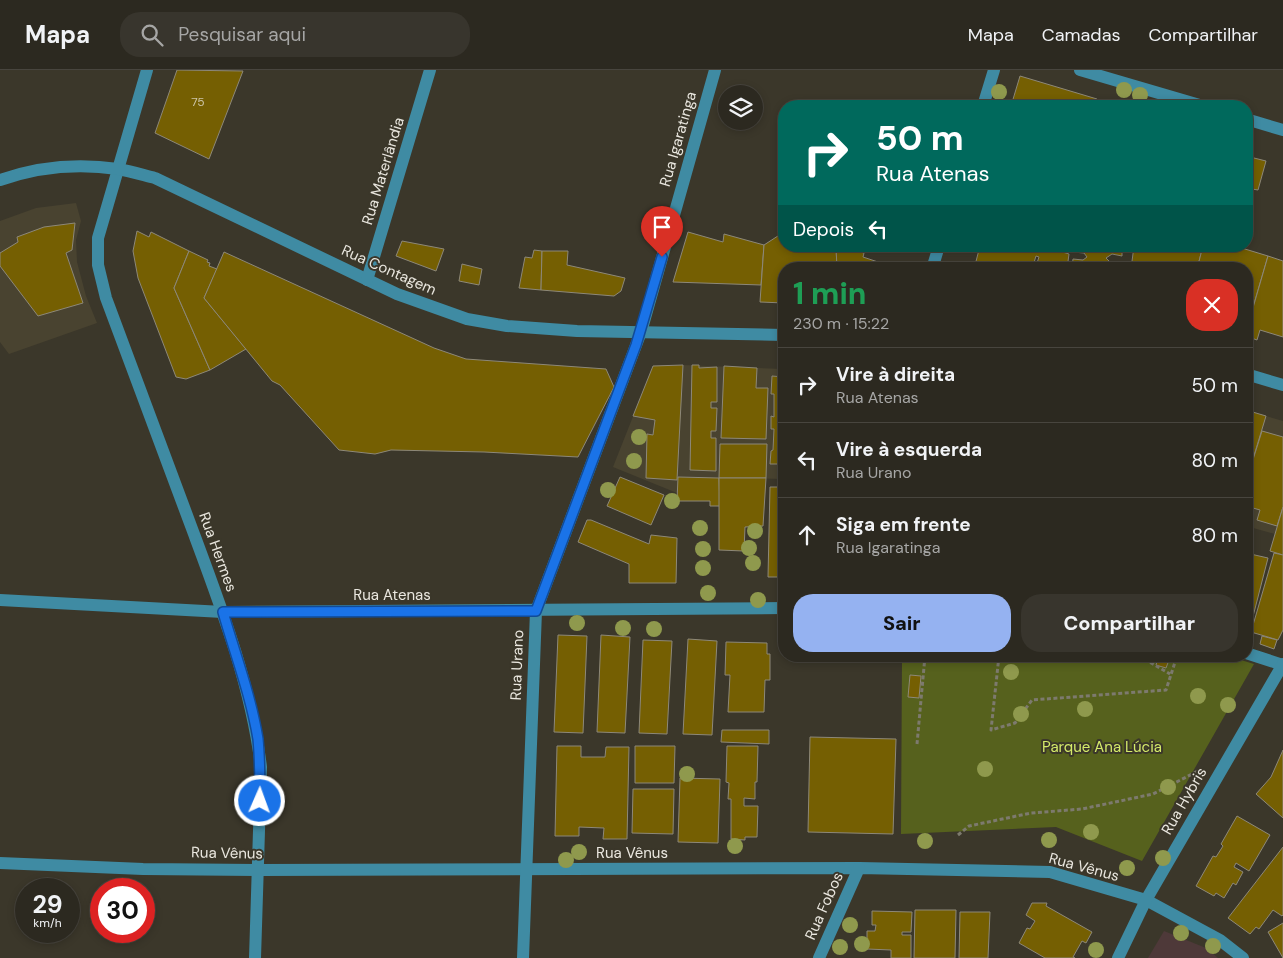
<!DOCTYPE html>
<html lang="pt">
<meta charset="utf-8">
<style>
:root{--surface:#2c2920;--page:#38352d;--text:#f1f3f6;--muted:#a6a6a5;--line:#48453e;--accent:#95b2f1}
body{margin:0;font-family:"DM Sans",sans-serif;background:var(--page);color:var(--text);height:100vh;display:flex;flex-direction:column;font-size:19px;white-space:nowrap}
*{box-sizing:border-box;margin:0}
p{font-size:16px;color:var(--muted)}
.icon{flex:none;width:28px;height:28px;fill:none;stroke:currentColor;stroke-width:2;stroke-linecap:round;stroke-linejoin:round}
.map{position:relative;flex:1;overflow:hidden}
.side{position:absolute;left:778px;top:192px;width:475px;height:400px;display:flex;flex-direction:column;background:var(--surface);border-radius:20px;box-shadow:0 2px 8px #0003,0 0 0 1px var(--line)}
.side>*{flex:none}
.guide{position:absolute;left:778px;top:30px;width:475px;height:152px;border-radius:20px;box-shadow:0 2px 8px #0003,0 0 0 1px var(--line);background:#00695c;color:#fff;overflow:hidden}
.fabs{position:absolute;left:718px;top:15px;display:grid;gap:10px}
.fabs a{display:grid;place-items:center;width:45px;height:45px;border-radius:50%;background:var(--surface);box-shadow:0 2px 8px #0003,0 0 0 1px var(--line);font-size:25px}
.speed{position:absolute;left:15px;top:808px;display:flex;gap:10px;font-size:25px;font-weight:700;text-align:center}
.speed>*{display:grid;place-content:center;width:65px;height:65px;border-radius:50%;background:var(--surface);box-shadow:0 2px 8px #0003,0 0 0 1px var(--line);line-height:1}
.speed small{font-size:12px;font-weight:400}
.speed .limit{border:8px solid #d22;background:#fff;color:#111}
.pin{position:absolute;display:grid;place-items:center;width:42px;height:42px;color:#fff;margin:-51px -21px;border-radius:50% 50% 50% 0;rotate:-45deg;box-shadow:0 0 5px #0007}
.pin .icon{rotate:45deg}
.me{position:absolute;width:55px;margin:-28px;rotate:2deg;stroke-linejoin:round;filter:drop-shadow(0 0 4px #0008)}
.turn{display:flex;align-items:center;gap:18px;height:105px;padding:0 15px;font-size:22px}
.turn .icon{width:65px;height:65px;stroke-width:2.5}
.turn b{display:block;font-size:35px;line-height:42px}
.then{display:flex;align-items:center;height:48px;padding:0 15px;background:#0003;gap:10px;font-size:19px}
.round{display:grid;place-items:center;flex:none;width:52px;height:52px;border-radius:20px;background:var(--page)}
.summary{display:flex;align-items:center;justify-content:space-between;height:85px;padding:0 15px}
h1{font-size:30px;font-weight:800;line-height:38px;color:#1e9e55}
.cta{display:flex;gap:10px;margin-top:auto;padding:10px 15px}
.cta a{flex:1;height:58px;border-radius:20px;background:var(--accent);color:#111;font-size:20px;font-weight:800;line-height:58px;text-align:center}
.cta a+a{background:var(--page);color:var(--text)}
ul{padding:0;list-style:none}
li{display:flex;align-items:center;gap:15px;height:75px;padding:0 15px;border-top:1px solid var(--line)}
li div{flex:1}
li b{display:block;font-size:19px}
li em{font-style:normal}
header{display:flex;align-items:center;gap:30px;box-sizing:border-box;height:70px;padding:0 25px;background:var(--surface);border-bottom:1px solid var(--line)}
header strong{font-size:24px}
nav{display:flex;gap:28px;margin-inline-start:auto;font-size:18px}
.search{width:350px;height:45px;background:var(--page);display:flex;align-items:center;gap:12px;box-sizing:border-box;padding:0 18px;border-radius:20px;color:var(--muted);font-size:19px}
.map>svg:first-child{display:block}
</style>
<header>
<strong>Mapa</strong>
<div class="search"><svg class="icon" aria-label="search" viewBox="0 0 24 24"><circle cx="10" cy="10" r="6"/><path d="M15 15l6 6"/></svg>Pesquisar aqui</div>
<nav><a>Mapa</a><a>Camadas</a><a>Compartilhar</a></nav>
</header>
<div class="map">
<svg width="1283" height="888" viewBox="0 0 1283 888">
<rect width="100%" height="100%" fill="#3b372a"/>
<g fill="#494330">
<path d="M76,133L81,151L76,170L77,192L86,226L97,253L9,284L0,272V151L36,138Z"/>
<path d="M683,295L784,299V409L678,407L677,423L613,397L653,296Z"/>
<path d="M1246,340L1283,351V485L1270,481L1275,464L1246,456Z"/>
</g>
<path fill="#4e3939" d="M1164,861L1206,878L1218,888H1148Z"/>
<path fill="#56611d" d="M902,586H1228L1254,594L1142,791L1056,757L901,764Z"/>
<g fill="#755f02" stroke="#8d8879">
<path d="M177,0L243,1L209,89L155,63Z"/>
<path d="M1020,6L1097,29L1095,36H1011Z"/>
<path d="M1246,86L1266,91L1258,120L1252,119L1250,125L1246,124Z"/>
<path d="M75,153L72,180L66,183L83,233L38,246L0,196V183L18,172L17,167L44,157Z"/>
<path d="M137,161L149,167L151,162L189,181L174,218L210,300L186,309L176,307L138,208L133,181Z"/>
<path d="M688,162L723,172L724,164L764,175L761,215L673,212Z"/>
<path d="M784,162V176H836L837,199H784V233L760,232L764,175Z"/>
<path d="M402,171L444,179L436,201L396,186Z"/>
<path d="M836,176L864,183L863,187L878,192L876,199H837Z"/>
<path d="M980,176H1010L1027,182L1029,176H1043L1069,184L1067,199H1058L1059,197L1037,193L1039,187L1036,186L1032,199H974Z"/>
<path d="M1074,176H1122V186L1112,184L1106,188L1111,193L1120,194V199H1072L1073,189L1083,190L1087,187L1084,183L1073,182Z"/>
<path d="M1134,176H1203L1197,199H1131Z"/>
<path d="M1203,176H1235L1268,186L1248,254H1246V199H1197Z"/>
<path d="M534,180L542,181L541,220L519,218L525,187L532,188Z"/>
<path d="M189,181L208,190L207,192L210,193L209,196L217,199L204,228L246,279L210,300L174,218Z"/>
<path d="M542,181H568L567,195L625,208L621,221L614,226L541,220Z"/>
<path d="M224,182L434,278L466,289L606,299L614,317L578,387L484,382L391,380L375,384L339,380L280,315L272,311L204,228Z"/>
<path d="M1268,186L1283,191V267L1260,260L1257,270L1246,266V262Z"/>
<path d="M462,194L482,199L479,215L459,211Z"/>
<path d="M683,295L677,410L646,408L647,364L653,365L655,350L633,346L653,296Z"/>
<path d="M692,295H699V298L717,297V332H711V338H717L716,361H711V368H716V401L690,400Z"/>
<path d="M724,296L757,298L756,318H768L766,369L721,368Z"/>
<path d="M772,306L784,307V394H770L771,381L773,380L774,359H771V346L774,347V324H771Z"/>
<path d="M1246,340L1266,346L1246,412Z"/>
<path d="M1262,361L1283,367V437L1277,456L1257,450L1260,440L1246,436V412Z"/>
<path d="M720,374H767L766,408H719Z"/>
<path d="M620,407L664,425L651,455L607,436Z"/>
<path d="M678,407L719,408L720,436H710V431H677Z"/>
<path d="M719,408H766L763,456L745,457L744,481L719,480Z"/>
<path d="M770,417H784V507H768Z"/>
<path d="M1283,437V485L1270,481Z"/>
<path d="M587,450H591L649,474L651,465L677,468L676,513H629V494L578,472Z"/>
<path d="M1246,483L1268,488L1248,566H1246Z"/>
<path d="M1274,483L1283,485V560L1278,570L1251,562Z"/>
<path d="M558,565L587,566L583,663L554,662Z"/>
<path d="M601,565L630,567L625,663L597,662Z"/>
<path d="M1262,566L1277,570L1274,579L1260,574Z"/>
<path d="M688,569L717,571L712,665L683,664Z"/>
<path d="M643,570L672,571L667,664L639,663Z"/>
<path d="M726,572L767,573V584H770V610H765L764,642H728L730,605H725Z"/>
<path d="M1159,586L1169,590L1166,598L1156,595Z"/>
<path d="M910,605L921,606L919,628L908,627Z"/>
<path d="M722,660H769V674L721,672Z"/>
<path d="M810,667L896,669L893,764L808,762Z"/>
<path d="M557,676H581V687H605L606,677H629L627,769H603L604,758L579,757V766H555Z"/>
<path d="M635,676H675L674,713H635Z"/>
<path d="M727,676H758L757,712H755V729L744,728V736H758L757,767H745V770L731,769V729H728L729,713L726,712Z"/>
<path d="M1283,680V748L1256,724L1271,707Z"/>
<path d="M680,708L720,709L718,773L678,772Z"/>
<path d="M633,719H674L673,764L632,763Z"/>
<path d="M1237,746L1270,765L1249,801L1236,793L1234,797L1243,802L1236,815L1233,813L1224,828L1216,823L1214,826L1196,816L1213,786L1216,787L1223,776L1221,774Z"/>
<path d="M1283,777V845L1282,846L1273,840L1259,859L1256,857L1250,864L1228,848Z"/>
<path d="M1032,833H1047L1046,836L1092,862L1086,873L1082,871L1073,887L1075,888H1045L1019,873L1027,858L1030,859L1035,851L1026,845Z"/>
<path d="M915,840H956L955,888H914Z"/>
<path d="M872,841L912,842L911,862H902V865H911V888H891V880L867,879V861H875L876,855H872Z"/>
<path d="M960,842H990L988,888H959Z"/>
<path d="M1283,853V888L1268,862Z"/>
</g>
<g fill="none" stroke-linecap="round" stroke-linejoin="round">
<g stroke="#7d7a6e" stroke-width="3" stroke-dasharray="4 2.5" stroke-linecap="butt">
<path d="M999,586L991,660L1015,653L1032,630L1166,620L1177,586"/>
<path d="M1056,586L1094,590L1098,586"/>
<path d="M1139,586L1170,604"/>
<path d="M917,674L925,586"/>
<path d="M958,765L969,756L1031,743L1082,739L1153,724L1198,701"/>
</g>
<g stroke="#3f8ba3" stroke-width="12">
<path d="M147,0L98,168V195L106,228C134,304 163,380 191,456C220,534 251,614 261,697L255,888"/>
<path d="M1080,0L1203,36"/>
<path d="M983,36L994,0"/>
<path d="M1246,49L1283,60"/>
<path d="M0,110C37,97 78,93 118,99C130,101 143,105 155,108L397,224L467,249L507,256L577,261L784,265"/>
<path d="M932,199L939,176"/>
<path d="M367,210L430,0"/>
<path d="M1246,304L1283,315"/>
<path d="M0,530L223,542L784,538"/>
<path d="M1246,583L1283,595"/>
<path d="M0,793L143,799L258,800L859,798L1050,802L1146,830L1220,870L1243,888"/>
<path d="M523,888L536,541L641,262L715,0"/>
<path d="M819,888L859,798"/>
<path d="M1118,888L1146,830L1283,594"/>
</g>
</g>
<g fill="#8f994d">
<circle cx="1124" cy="20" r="8"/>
<circle cx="999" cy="22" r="8"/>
<circle cx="1140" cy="25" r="8"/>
<circle cx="639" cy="367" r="8"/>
<circle cx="634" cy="391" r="8"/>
<circle cx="608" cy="420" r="8"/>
<circle cx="672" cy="431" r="8"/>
<circle cx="700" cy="458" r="8"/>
<circle cx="755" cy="461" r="8"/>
<circle cx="749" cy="478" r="8"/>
<circle cx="703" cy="479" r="8"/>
<circle cx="753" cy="493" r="8"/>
<circle cx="703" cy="498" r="8"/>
<circle cx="708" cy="523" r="8"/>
<circle cx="758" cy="530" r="8"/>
<circle cx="577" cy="553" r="8"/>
<circle cx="623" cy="558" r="8"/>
<circle cx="654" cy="559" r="8"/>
<circle cx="1011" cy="602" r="8"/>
<circle cx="1198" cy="626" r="8"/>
<circle cx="1228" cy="635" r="8"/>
<circle cx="1085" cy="639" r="8"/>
<circle cx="1021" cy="644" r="8"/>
<circle cx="985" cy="699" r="8"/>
<circle cx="687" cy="704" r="8"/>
<circle cx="1168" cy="717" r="8"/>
<circle cx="1091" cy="762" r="8"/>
<circle cx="1049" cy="770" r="8"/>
<circle cx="925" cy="771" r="8"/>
<circle cx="735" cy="776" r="8"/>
<circle cx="579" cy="782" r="8"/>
<circle cx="1163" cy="788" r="8"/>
<circle cx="566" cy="790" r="8"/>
<circle cx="1127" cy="798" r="8"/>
<circle cx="850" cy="855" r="8"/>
<circle cx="1181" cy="863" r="8"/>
<circle cx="862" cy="874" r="8"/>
<circle cx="1213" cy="876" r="8"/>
<circle cx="840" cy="877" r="8"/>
<circle cx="1096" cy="880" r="8"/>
</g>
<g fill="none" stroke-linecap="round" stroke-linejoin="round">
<defs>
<path id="route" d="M260,731C260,710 260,690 258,669C251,626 235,584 223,542L536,541L636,275L662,187"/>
</defs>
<use href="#route" stroke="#114b97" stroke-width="12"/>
<use href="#route" stroke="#1a73e8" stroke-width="9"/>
</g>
<g text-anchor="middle" stroke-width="4" stroke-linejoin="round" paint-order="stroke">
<g font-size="12" fill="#cdc5a8">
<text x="198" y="36">75</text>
</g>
<g font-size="15" fill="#eae7df" stroke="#3b372a">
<text transform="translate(678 69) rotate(-74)" y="5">Rua Igaratinga</text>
<text transform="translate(383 101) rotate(-73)" y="5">Rua Materlândia</text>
<text transform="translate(389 200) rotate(24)" y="5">Rua Contagem</text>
<text transform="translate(218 482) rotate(70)" y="5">Rua Hermes</text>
<text x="392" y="530">Rua Atenas</text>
<text transform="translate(517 595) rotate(-88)" y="5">Rua Urano</text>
<text transform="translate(1184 731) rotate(-60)" y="5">Rua Hybris</text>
<text transform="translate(227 783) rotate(1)" y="5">Rua Vênus</text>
<text x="632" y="788">Rua Vênus</text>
<text transform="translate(1084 797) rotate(15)" y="5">Rua Vênus</text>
<text transform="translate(824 836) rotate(-66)" y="5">Rua Fobos</text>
</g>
<g font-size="15" fill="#d4ea6a" stroke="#3b372a">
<text x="1102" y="682">Parque Ana Lúcia</text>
</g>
</g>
</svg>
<div class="fabs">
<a><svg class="icon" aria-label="layers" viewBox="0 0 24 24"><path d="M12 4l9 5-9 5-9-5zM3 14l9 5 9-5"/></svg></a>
</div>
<div class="speed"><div>29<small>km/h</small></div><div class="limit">30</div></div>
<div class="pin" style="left:662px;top:187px;background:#d93025"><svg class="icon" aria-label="arrive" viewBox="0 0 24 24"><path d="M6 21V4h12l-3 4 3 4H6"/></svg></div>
<svg class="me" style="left:260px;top:731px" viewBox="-20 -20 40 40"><circle r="17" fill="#1a73e8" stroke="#fff" stroke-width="3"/><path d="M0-11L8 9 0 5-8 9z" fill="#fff"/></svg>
<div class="guide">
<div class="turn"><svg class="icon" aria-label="right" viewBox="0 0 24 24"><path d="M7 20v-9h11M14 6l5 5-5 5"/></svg><div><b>50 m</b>Rua Atenas</div></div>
<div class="then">Depois<svg class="icon" aria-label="left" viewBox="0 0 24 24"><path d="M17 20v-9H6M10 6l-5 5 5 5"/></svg></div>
</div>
<section class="side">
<div class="summary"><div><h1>1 min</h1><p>230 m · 15:22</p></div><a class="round" style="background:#d93025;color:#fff"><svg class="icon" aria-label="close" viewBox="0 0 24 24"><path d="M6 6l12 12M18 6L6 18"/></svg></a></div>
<ul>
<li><svg class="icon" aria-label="right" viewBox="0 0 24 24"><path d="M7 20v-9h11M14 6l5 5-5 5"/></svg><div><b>Vire à direita</b><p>Rua Atenas</p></div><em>50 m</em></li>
<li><svg class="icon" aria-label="left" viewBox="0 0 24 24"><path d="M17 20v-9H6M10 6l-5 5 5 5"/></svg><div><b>Vire à esquerda</b><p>Rua Urano</p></div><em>80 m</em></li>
<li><svg class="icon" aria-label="ahead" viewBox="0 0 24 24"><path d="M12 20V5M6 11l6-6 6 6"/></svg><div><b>Siga em frente</b><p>Rua Igaratinga</p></div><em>80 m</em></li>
</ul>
<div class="cta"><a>Sair</a><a>Compartilhar</a></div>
</section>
</div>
